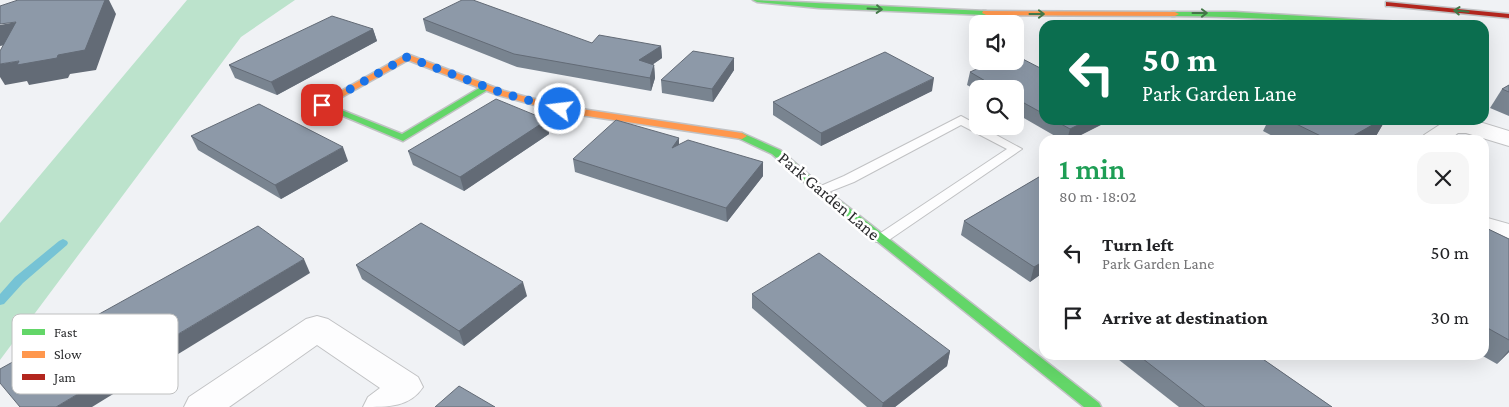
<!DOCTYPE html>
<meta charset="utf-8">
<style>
:root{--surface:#fff;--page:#f6f6f6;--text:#202124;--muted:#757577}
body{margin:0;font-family:"Crimson Pro",serif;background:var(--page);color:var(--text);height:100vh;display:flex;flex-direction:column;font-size:19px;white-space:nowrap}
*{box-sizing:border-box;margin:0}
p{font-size:16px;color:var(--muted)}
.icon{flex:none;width:28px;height:28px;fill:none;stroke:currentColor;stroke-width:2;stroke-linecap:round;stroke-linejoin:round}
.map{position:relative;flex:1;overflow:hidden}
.details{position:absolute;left:1039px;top:135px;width:450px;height:225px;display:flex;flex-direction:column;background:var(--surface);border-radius:15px;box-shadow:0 5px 20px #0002}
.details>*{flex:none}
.guide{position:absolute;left:1039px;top:20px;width:450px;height:105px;border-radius:15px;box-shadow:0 5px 20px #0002;background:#0b6e4f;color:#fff;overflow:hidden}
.fabs{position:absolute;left:969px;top:15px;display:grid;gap:10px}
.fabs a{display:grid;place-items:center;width:55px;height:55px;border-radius:10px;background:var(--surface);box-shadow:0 5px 20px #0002;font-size:25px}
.pin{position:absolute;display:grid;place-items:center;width:42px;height:42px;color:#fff;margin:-21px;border-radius:10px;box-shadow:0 2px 8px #0006}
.me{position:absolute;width:55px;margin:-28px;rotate:285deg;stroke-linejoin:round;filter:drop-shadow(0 0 4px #0008)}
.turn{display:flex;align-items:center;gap:18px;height:105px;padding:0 20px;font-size:22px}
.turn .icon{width:65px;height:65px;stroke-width:2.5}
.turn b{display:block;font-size:35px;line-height:42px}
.round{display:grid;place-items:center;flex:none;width:52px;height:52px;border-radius:15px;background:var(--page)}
.headline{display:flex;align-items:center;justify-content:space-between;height:85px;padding:0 20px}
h1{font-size:30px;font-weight:600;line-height:38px;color:#1e9e55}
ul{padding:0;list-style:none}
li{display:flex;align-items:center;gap:15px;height:65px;padding:0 20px}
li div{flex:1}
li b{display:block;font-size:19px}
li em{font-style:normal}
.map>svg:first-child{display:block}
</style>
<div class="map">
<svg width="1509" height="407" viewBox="0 0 1509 407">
<rect width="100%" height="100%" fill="#f0f2f5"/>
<path fill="#bce3cc" d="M187,0H295L241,37L0,360V223Z"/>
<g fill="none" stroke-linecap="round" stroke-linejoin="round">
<path fill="#76c3d5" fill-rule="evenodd" d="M63,239L67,241L68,243L67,245L23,283L4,304L0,305V294L15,277L59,241Z"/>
<defs>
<path id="lane" d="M961,116L1022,149L886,242H876L874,239L876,236L1007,149L961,125L854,182L821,195L814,191L816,188L844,176Z"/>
<g id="street">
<path d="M1447,120H1473L1509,131V146L1466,133H1458L1449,140H1421L1424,135Z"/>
<path d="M1484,217L1509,224V243L1484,236Z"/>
<path d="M317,316L328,319L418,377L423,387C410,407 389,407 363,407L368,397L380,388L317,345L229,407H184L189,397L306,319Z"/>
</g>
<g id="fast">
<path d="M753,0L986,11L990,13L986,15L819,8L757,2Z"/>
<path d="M1172,12H1235L1417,23L1421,25C1339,25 1257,16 1175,16H1172Z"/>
<path d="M486,84L491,87L489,89L403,141L317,105L327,98H333L335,100L329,105L402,134Z"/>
<path d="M742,133L780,150L825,189L1099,403L1101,407H1084L817,193L772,154L738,138L737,136Z"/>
</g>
<g id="slow">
<path d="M983,11L1175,12L1179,14L1175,16L986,15L982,13Z"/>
<path d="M407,54L504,91L561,106L742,133L747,136L742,139L560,112L498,95L408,60L333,102H327L325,100Z"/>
</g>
<path id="jam" d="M1386,2L1509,14V18L1389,6H1386Z"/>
</defs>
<use href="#lane" stroke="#c1c2c4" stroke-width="2"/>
<use href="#street" stroke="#c1c2c4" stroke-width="2"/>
<use href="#fast" stroke="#c1c2c4" stroke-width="3"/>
<use href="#slow" stroke="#c1c2c4" stroke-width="3"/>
<use href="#jam" stroke="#c1c2c4" stroke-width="3"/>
<use href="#lane" fill="#fdfdfe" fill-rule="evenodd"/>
<use href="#street" fill="#fdfdfe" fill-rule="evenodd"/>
<use href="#fast" fill="#63d668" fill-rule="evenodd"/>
<use href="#slow" fill="#ff974d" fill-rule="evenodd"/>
<use href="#jam" fill="#b3261e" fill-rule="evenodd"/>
</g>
<g fill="#798490">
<path d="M423,19L592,43L661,46L662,58L652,65H654L655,78L651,91L517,67L426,31Z"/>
<path d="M373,29L377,41L277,95L235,78L229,65Z"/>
<path d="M734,58V70L713,102L662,93L661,80Z"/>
<path d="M1044,70V120H1110L1109,121L1071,140H1062L1015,113V89H978V91L967,85L970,72Z"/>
<path d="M1509,85V116L1490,108L1502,89Z"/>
<path d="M932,91L821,146L773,115V102Z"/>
<path d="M547,120L549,134L464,191L413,165L408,151Z"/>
<path d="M1256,120H1390L1383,124L1376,136L1369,140H1280L1263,131L1266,125Z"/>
<path d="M191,136L348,161L281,199L198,150Z"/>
<path d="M679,138V144L763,162V176L727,222L575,172L573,159Z"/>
<path d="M1044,174V272L1030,282L961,235L964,221Z"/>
<path d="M1484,227L1509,239V352L1497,364L1481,355H1484Z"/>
<path d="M356,265L527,296L464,346L362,279Z"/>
<path d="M752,294L950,351L947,366L895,407H867L752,308Z"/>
<path d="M1115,355H1257L1332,407H1179L1114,356Z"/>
</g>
<g fill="#636b76">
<path d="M105,0H109L116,14L96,70L70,74L68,78L29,85L27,81L5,85L0,77V64L58,55Z"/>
<path d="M16,22L28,41L0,46V25Z"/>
<path d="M373,29L377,41L277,95L271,82Z"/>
<path d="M661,46L662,58L640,73L639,60Z"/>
<path d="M734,58V70L713,102L712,89Z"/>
<path d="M654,65L655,78L651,91L650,78Z"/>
<path d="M934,78L932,91L821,146V133Z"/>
<path d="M547,120L549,134L464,191L460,177Z"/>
<path d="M1088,120H1110L1071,140H1067L1070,129Z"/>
<path d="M1376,120H1390L1383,124L1376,136L1369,140H1346Z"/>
<path d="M679,138V151L672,148Z"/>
<path d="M343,147L348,161L281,199L275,185Z"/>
<path d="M763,162V176L727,222L726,208Z"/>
<path d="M304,259L310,273L92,407H56Z"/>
<path d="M1044,261V272L1030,282L1034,267Z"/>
<path d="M523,282L527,296L464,346L459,331Z"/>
<path d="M1509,350V352L1497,364Z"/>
<path d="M950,351L947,366L895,407H882L883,403Z"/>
</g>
<g fill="#8d99a8" stroke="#636b76">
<path d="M18,0H105L85,50L58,55L57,58L17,65L19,61L0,64V51L16,22L0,24V6Z"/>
<path d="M462,0H473L592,43L599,35L661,46L639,60L654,65L650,78L514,54L423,19Z"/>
<path d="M332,16L373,29L271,82L229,65Z"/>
<path d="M693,51L734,58L712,89L661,80Z"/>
<path d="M885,52L934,78L821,133L773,102Z"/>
<path d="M1015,55L1044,70V114L1015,98V89H999L970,72L995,61H1015Z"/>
<path d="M1509,85V92L1502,89Z"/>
<path d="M496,99L547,120L460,177L408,151Z"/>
<path d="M259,104L343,147L275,185L191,136Z"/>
<path d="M616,120L679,138L672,148L688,140L763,162L726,208L573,159Z"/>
<path d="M1054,120H1088L1070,129Z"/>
<path d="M1288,120H1381L1346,140H1329Z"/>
<path d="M1044,174V261L1034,267L964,221Z"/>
<path d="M421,223L523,282L459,331L356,265Z"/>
<path d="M258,226L304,259L56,407H20L0,383V369Z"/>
<path d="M1484,227L1509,239V340L1484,326Z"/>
<path d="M819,253L950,351L883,403L752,294Z"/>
<path d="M1138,355H1257L1332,407H1205Z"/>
<path d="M459,386L495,407H435Z"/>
</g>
<defs><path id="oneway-shaft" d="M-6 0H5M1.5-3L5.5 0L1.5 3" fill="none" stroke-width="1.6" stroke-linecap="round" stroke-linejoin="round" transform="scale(1.25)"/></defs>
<g stroke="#447848">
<use href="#oneway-shaft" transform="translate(875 9) rotate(3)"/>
<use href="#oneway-shaft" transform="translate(1461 11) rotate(-174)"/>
<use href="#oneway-shaft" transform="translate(1200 13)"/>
<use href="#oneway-shaft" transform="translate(1037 14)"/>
</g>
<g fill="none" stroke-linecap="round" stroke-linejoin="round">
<path stroke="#1a73e8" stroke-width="9" stroke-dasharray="0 16.2" d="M322,105L407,57L502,93L560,109"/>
</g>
<g text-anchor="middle" stroke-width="5" stroke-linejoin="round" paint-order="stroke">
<g font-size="18" fill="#2b2c2e" stroke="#fff">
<text transform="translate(829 196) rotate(40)" y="6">Park Garden Lane</text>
</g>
</g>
<rect x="12" y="314" width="166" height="80" rx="8" fill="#fff" stroke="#bfc0c0" stroke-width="1"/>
<rect x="22" y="329" width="23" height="6" fill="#63d668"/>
<rect x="22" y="351" width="23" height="7" fill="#ff974d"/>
<rect x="22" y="374" width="23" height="6" fill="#b3261e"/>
<g font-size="14" fill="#2b2c2e">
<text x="54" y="337">Fast</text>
<text x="54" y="359">Slow</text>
<text x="54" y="382">Jam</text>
</g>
</svg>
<div class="fabs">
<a><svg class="icon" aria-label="sound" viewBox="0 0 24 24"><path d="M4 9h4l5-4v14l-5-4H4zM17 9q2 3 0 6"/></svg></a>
<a><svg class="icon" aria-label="search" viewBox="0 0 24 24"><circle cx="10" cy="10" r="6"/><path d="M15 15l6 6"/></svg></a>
</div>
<div class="pin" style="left:322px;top:105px;background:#d93025"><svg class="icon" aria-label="arrive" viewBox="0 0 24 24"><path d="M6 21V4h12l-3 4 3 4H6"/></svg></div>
<svg class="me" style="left:560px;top:109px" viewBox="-20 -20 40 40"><circle r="17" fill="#1a73e8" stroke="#fff" stroke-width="3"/><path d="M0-11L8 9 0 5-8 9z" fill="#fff"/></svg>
<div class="guide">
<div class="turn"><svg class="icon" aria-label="left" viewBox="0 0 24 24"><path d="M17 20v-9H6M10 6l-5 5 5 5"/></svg><div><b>50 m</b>Park Garden Lane</div></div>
</div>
<section class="details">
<div class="headline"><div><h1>1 min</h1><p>80 m · 18:02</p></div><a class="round"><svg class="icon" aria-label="close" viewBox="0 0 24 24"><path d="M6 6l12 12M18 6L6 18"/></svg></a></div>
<ul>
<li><svg class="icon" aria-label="left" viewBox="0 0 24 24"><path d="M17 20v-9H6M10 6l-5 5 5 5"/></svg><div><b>Turn left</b><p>Park Garden Lane</p></div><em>50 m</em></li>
<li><svg class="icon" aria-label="arrive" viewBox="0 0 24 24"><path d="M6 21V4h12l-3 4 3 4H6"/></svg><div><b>Arrive at destination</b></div><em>30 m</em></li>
</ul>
</section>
</div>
